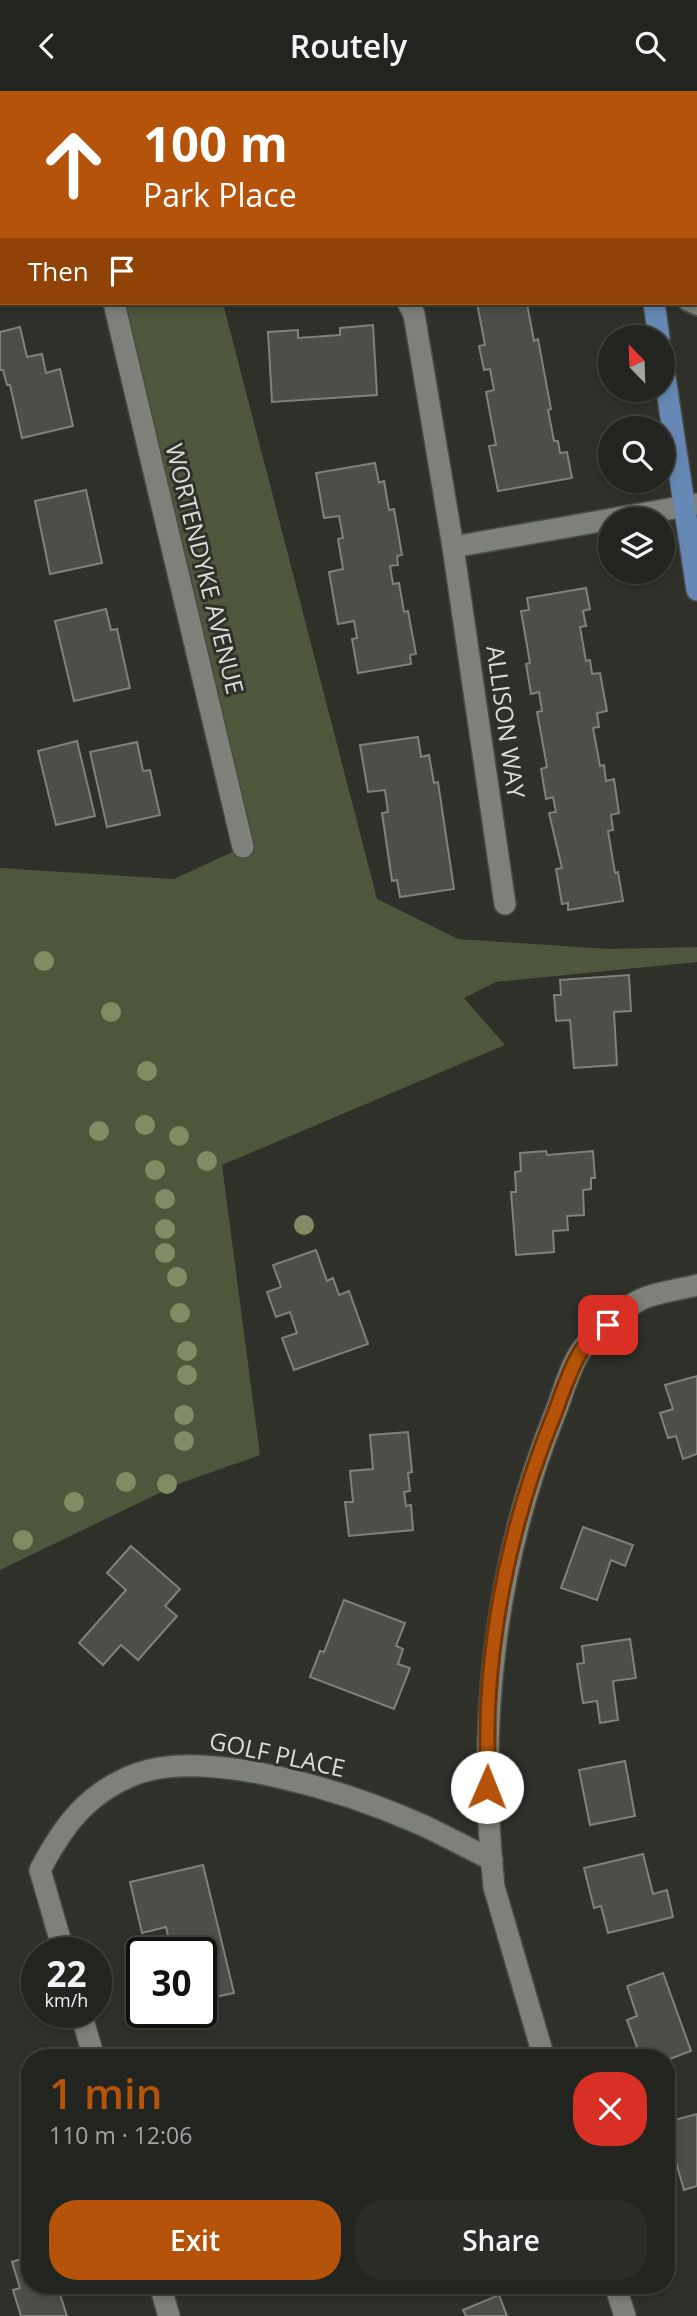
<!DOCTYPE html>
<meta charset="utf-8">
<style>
:root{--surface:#22241f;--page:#2a2c28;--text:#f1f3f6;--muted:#a2a4a4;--line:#3f413d;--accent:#b45309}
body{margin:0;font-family:"Open Sans",sans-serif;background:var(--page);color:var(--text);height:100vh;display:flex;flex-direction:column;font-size:26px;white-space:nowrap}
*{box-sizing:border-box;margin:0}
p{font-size:23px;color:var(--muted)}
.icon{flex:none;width:38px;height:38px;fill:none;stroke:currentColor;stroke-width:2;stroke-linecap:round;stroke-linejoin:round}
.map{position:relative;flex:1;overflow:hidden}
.sheet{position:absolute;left:21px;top:1958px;width:654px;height:245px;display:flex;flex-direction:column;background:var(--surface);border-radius:28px;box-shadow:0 4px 10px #0003,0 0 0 2px var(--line)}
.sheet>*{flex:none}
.top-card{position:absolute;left:0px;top:0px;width:698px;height:214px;box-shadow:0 4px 10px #0003,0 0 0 2px var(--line);background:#b45309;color:#fff;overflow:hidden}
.needle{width:46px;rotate:337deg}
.controls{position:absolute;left:598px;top:234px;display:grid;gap:14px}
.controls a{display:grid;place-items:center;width:77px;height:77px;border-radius:50%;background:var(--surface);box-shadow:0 4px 10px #0003,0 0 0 2px var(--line);font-size:35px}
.speed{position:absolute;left:21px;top:1846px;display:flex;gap:14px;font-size:35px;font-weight:700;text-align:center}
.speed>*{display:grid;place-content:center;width:91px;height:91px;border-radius:50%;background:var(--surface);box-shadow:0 4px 10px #0003,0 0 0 2px var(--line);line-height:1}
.speed small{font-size:18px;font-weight:400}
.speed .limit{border:4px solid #111;border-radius:10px;background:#fff;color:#111}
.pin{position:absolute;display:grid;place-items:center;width:60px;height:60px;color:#fff;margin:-30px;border-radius:14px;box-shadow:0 4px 10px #0006}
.me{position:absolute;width:77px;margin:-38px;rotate:1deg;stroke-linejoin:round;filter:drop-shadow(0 0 5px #0008)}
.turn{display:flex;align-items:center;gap:24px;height:147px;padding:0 28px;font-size:32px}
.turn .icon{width:91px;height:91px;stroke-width:2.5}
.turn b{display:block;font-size:49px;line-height:60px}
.then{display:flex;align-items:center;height:66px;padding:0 28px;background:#0003;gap:14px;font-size:26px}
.round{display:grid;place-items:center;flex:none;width:74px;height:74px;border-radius:28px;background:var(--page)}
.head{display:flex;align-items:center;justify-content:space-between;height:119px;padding:0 28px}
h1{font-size:42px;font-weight:600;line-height:52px;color:var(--accent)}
.cta{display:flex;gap:14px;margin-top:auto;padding:14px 28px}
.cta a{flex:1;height:80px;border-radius:28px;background:var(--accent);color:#fff;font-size:28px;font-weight:600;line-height:80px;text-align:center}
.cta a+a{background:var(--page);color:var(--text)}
header{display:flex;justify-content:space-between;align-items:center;height:91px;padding:0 28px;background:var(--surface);font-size:32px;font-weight:600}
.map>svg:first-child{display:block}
</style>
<header><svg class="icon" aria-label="back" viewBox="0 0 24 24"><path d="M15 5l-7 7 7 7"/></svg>Routely<svg class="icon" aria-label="search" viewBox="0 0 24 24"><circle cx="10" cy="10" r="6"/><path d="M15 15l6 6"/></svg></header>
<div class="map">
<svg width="697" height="2225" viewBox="0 0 697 2225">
<rect width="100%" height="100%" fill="#2e3029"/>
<path fill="#4e563b" d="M114,212H223L377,808L458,848L608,858L697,856V871L496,891L464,907L505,954L222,1074L260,1364L178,1393L0,1479V777L174,788L243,756Z"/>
<g fill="#4c4e47" stroke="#7f827a" stroke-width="2">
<path d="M0,93H2L0,148Z"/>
<path d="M477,212H532L527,213L534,250L538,248L551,318L548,319L554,350H558L560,362L567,361L572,387L498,400L489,355L496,354L486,301L494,299L490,278L484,279L479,255L485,254Z"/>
<path d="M373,234L377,304L272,311L268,241L298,239V247L340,244V237Z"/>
<path d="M20,236L27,266L42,263L46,282L60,278L73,335L22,347L10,294H7L3,279H0V241Z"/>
<path d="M375,372L379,392L384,390L389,419L394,418L402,464L397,465L398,474L390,475L393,493L399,492L404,521L408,520L416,563L410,564L411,573L358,582L352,548L357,547L354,530L338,533L329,481L343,478L338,448L343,447L339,425L324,427L316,382Z"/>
<path d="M86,399L102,472L50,483L35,410Z"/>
<path d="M586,497L590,518L583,520L586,535L580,536L586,570L590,569L592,583L600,582L607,620L597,622L599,636L593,637L600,675L604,674L606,690L614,688L619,722L611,724L613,739L608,740L615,782L618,781L623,810L568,819V812L562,813L556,778L562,777L549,722L556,721L553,706L546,708L541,678L547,676L537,621L542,620L539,601L531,603L526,573L530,572L521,520L529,519L527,507Z"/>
<path d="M106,518L111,539L117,538L130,597L74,610L55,530Z"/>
<path d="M418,646L421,666L429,664L434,692L438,691L454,798L400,806L397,789L392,790L382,722L388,721L385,699L368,701L360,654Z"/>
<path d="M77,650L95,725L56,734L38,660Z"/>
<path d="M137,651L143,680L150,679L160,724L107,736L90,661Z"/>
<path d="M629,884L631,920L614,921L617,974L574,977L570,929L556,930L554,904H561L560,889Z"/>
<path d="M546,1060L547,1064L593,1060L595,1087H591V1098L583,1099L584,1124L567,1125L568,1139L553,1140L554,1161L516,1164L511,1101H516L515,1081L521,1080L520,1062Z"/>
<path d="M316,1159L327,1190L333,1187L339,1204L349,1200L368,1253L294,1279L282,1247L297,1242L290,1221L276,1226L267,1201L281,1196L273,1174Z"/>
<path d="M697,1285V1363L683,1368L676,1345L668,1347L660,1322L673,1318L665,1294Z"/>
<path d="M408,1341L412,1381L408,1382L410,1400L404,1401L406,1415L411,1414L413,1439L349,1445L345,1411H353L350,1380L373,1378L370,1344Z"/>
<path d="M583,1436L633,1454L625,1475L611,1469L597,1509L561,1497Z"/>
<path d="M131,1455L180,1498L165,1515L177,1525L138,1569L121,1554L103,1574L79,1552L126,1499L107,1482Z"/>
<path d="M344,1509L405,1532L396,1555L403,1558L398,1573L410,1577L394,1618L310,1586L320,1560L324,1561Z"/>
<path d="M630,1548L636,1587L613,1590L618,1629L600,1632L597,1610L583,1612L577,1573L584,1572L582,1555Z"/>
<path d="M625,1670L635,1725L590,1734L579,1679Z"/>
<path d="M643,1763L653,1803L667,1799L673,1826L608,1842L601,1815L594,1817L584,1777Z"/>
<path d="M203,1774L234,1902L201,1909V1862H172L166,1836L142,1842L130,1791Z"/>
<path d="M663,1882L691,1960L667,1969V1967H641L627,1929L637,1925L627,1895Z"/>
<path d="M697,2023V2095L684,2099L667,2040V2031Z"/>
<path d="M30,2165V2194H57L67,2225H21L13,2199L20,2197L12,2171Z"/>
<path d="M499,2204L507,2225H466L463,2219Z"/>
</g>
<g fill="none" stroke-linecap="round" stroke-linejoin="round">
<defs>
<g id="lane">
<path d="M689,2L690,0"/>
<path d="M696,42L697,43"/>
<path d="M696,137H697"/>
<path d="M696,203H697"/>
<path d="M686,212L697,217"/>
</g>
<g id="street">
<path d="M66,0V2"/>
<path d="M27,2L42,0"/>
<path d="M0,5H2"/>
<path d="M114,212L243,756"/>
<path d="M408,212L414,223L453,456"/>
<path d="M505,813L453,456L697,413"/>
<path d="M64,1862L40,1779C63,1735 87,1702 136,1683C209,1656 350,1702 420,1733C444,1744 468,1757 492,1769"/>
<path d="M81,1922L94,1967"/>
<path d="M544,1967L494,1796C477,1636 494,1475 554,1325C562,1306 570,1273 583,1257C593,1245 626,1216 640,1209C656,1201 679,1199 697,1194"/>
<path d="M160,2194L169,2225"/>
<path d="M615,2194L625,2225"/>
</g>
<g id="primary">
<path d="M622,0L623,2"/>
<path d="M654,212L659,247"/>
<path d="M663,273L697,499"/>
</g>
</defs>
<use href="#lane" stroke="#494b46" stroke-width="18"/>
<use href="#street" stroke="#494b46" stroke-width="24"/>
<use href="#primary" stroke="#494b46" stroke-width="24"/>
<use href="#lane" stroke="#7e8179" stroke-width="14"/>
<use href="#street" stroke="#7e8179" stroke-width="21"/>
<use href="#primary" stroke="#6688b5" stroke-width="21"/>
</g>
<g fill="#818c64">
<circle cx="44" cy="870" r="10"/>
<circle cx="111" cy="921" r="10"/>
<circle cx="147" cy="980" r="10"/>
<circle cx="145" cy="1034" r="10"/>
<circle cx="99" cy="1040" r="10"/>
<circle cx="179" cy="1045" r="10"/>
<circle cx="207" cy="1070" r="10"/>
<circle cx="155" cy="1079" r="10"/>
<circle cx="165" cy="1108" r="10"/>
<circle cx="304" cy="1134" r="10"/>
<circle cx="165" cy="1138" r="10"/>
<circle cx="165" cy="1162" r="10"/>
<circle cx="177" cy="1186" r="10"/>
<circle cx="180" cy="1222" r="10"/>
<circle cx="187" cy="1260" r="10"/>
<circle cx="187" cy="1284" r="10"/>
<circle cx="184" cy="1324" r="10"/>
<circle cx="184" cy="1350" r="10"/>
<circle cx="126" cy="1391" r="10"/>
<circle cx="167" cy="1393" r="10"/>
<circle cx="74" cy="1411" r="10"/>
<circle cx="23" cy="1449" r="10"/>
</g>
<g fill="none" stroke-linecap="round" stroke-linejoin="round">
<defs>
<path id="route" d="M487,1696C488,1669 487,1642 488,1616C493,1518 516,1419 552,1329C561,1307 568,1281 581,1260C587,1250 600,1242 608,1234"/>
</defs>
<use href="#route" stroke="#753606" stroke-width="18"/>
<use href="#route" stroke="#b45309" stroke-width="12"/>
</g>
<g text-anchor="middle" stroke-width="6" stroke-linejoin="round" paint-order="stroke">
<g font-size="24" fill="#dcddd9" stroke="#2e3029">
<text transform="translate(204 478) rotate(76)" y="8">WORTENDYKE AVENUE</text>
<text transform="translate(505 631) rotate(82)" y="8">ALLISON WAY</text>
<text transform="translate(277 1664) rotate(12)" y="8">GOLF PLACE</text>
</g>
</g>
</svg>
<div class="controls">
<a><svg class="needle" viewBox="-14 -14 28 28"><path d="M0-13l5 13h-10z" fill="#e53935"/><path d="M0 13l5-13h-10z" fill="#a2a4a4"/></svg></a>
<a><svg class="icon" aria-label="search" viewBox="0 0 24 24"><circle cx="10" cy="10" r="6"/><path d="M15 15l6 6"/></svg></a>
<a><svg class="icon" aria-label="layers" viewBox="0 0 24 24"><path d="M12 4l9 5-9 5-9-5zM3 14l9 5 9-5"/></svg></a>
</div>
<div class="speed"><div>22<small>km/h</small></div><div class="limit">30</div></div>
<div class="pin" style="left:608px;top:1234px;background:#d93025"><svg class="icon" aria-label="arrive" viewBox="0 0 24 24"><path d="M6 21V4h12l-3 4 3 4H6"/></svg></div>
<svg class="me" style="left:487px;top:1696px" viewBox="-20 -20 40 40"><circle r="19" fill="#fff"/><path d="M0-13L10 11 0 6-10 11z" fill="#b45309"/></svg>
<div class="top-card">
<div class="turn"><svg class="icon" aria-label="ahead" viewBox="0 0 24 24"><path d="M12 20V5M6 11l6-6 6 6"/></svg><div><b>100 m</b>Park Place</div></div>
<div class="then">Then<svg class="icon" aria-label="arrive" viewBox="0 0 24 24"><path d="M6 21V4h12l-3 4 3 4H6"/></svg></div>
</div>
<section class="sheet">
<div class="head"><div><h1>1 min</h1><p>110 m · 12:06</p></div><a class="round" style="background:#d93025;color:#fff"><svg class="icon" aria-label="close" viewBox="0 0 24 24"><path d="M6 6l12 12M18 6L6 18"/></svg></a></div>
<div class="cta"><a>Exit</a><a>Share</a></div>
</section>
</div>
